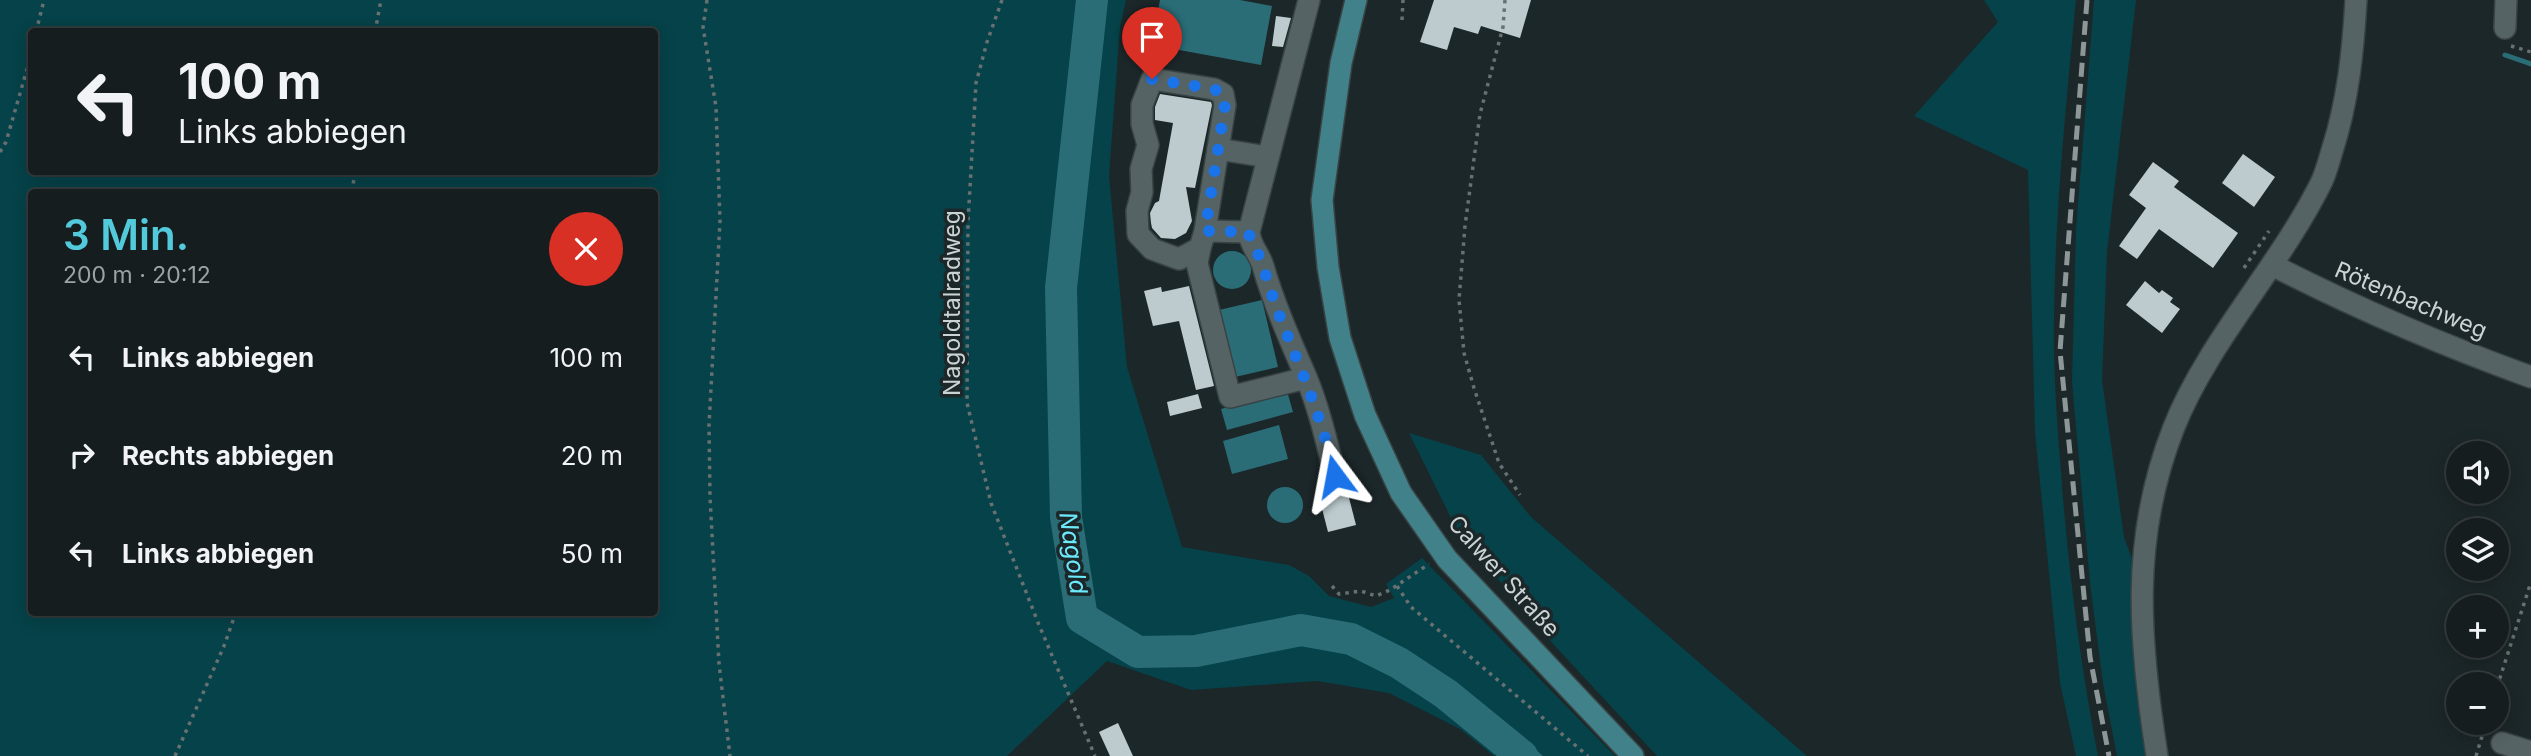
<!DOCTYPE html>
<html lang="de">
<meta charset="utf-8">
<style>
:root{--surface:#151d1f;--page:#1e2628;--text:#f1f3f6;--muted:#9da2a4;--line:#343b3d;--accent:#53cadc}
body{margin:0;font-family:Inter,sans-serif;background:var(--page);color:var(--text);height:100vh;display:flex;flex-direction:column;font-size:26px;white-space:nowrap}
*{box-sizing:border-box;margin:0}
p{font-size:23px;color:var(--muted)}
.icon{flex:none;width:38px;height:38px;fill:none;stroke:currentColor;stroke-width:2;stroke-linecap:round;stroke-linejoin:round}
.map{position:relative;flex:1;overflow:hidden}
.panel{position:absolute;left:28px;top:189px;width:630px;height:427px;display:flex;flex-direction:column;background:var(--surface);border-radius:7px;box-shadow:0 4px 18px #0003,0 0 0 2px var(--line)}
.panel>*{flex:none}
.guide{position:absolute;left:28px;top:28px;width:630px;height:147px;border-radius:7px;box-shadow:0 4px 18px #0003,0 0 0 2px var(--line);background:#151d1f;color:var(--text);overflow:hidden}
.fabs{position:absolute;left:2446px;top:441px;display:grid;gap:14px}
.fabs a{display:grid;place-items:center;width:63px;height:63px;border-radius:50%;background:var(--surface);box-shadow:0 4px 18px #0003,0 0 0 2px var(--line);font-size:35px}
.pin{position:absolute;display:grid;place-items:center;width:60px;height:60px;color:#fff;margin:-72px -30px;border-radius:50% 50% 50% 0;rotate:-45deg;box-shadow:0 0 7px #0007}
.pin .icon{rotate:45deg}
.me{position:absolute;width:77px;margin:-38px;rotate:347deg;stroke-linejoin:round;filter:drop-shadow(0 0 5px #0008)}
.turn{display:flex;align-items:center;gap:24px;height:147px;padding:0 35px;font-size:32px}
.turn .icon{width:91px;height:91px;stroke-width:2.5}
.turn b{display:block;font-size:49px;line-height:60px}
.round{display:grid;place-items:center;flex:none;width:74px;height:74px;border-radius:37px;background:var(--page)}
.summary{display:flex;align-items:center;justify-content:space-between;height:119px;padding:0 35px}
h1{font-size:42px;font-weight:600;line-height:52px;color:var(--accent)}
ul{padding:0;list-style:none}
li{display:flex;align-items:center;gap:21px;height:98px;padding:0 35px}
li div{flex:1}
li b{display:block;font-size:26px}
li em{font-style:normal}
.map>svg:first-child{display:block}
</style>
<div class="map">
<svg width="2531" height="756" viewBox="0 0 2531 756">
<rect width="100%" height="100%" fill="#1c2729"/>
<g fill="#064249" fill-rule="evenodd">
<path d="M0,0H1126L1120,27L1109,176L1127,367L1182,547L1289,565L1309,576L1329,596L1371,607L1394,598L1386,584L1422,558L1615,756H1543L1520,735L1494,756L1460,729L1389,693L1317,681L1191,690L1107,661L1007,756H0ZM32,32H654V172H32ZM32,192H654V612H32Z"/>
<path d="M1984,0H2076C2066,106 2055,212 2054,318C2053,369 2057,421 2061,472C2068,567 2080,662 2098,756H2076L2060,683L2035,432L2028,170L1914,116L1998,22Z"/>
<path d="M2094,0H2136L2107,252L2102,380L2124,537L2135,567L2151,756H2117L2103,683L2090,583L2072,382L2076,230Z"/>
<path d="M1409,433L1481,455L1531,517L1807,756H1657L1542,632L1457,530Z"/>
</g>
<g fill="#2a6d77">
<path d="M1160,0H1240L1272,6L1261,65L1152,45Z"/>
<circle cx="1232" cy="270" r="19"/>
<path d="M1262,300L1278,367L1235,377L1219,310Z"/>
<path d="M1287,391L1293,412L1227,430L1221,409Z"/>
<path d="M1279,425L1288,459L1232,474L1223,441Z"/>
<circle cx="1285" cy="505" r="18"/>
<path d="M1519,735H1520L1543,756H1497L1511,746Z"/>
</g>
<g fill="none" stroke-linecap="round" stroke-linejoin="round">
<path stroke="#2a6d77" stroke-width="5" d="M2505,55L2531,64"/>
<path stroke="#2a6d77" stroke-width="32" d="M1092,0L1061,288L1066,517L1082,618L1138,652L1196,651L1301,630L1351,639L1399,663L1446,694L1522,756"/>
</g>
<g fill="#bdcbce">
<path d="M1434,0H1531L1520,38L1481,26L1478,34L1454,27L1447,50L1420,42Z"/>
<path d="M1276,16L1291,18L1283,47L1272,46Z"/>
<path d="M1160,94L1211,102L1212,105L1195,188L1186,187L1192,221L1186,233L1175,239L1161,238L1152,228L1151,223L1150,213L1155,203L1159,201L1173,123L1155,120V107Z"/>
<path d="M2243,154L2275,177L2254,207L2222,183Z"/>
<path d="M2153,162L2179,181L2174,187L2238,233L2213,268L2159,229L2137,259L2119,246L2146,208L2129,195Z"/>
<path d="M2145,281L2159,293L2162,290L2173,298L2170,302L2180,309L2162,333L2126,305Z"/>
<path d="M1189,286L1214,386L1196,390L1179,321L1153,326L1144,291L1161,287L1162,292Z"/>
<path d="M1198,394L1202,408L1170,416L1167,402Z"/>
<path d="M1347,490L1356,525L1328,532L1319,497Z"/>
<path d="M1118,723L1133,756H1110L1099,732Z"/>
</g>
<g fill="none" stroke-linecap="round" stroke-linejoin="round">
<defs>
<g id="minor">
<path d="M1309,0L1249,232C1250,246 1259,253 1263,266C1274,304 1290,340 1306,377C1319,408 1327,443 1335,476"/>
<path d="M2505,28L2506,0"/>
<path d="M1152,79L1214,89L1223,94L1225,105L1205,231L1200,248L1179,259L1152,249L1138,234L1137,211L1142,192L1141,169L1148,145L1142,124V105Z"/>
<path d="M1218,149L1268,157"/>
<path d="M1205,231L1249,232"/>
<path d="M1200,248L1197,263L1230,397L1306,378"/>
<path d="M2272,265C2356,308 2442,345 2531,377"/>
<path d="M2502,743L2531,752"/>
<path d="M2157,756C2139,641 2130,538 2174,427C2208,341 2281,265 2322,181C2326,172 2329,161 2332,151C2348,101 2353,52 2356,0"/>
</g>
<path id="major" d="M1356,0L1341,63L1322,200L1328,267L1340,338L1365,415L1401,493L1447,559L1633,756"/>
</defs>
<use href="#minor" stroke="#394344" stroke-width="24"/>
<use href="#major" stroke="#394344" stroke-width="24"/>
<g stroke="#677172" stroke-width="3.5" stroke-dasharray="3.5 5" stroke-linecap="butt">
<path d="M707,0L703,27L716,107L720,221L709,425L710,497L719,664L730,756"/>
<path d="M1002,0L987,42L976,83L968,222L967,403L991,503L1039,625L1095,756"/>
<path d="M1505,0L1503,27L1480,114L1465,226L1459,300L1464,353L1474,388L1499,463L1520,495"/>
<path d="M1402,20L1403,0"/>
<path d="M36,32L44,0"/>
<path d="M375,32L381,0"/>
<path d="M2511,46L2531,52"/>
<path d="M0,152L6,142L32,52"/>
<path d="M352,192L355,172"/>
<path d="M2244,268L2269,231"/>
<path d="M1332,586L1339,594L1361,591L1376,596L1390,590L1429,564"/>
<path d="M1397,586L1411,607L1588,756"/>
<path d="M2497,687L2531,582"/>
<path d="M175,756L224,646L236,612"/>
<path d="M2476,756L2486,723"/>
</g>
<use href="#minor" stroke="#566365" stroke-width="21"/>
<use href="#major" stroke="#40818a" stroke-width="21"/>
<path stroke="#8e9798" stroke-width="5" stroke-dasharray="14 7" stroke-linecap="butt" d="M2087,0L2060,351L2090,657L2109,756"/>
</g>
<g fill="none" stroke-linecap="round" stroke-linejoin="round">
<path stroke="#1a73e8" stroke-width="12" stroke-dasharray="0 21.6" d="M1152,79L1214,89L1223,94L1225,105L1205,231L1249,232C1250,244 1257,249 1261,261C1267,278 1272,295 1278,312C1300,368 1322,417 1335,476"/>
</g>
<g text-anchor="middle" stroke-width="7" stroke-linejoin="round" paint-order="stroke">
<g font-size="23" fill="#ccd3d4" stroke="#1c2729">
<text transform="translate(2411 300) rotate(23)" y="8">Rötenbachweg</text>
<text transform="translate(952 303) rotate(-90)" y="8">Nagoldtalradweg</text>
<text transform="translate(1504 576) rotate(48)" y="8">Calwer Straße</text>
</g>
<g font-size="24" font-style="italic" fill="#6beafd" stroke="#1c2729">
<text transform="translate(1073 553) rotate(82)" y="8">Nagold</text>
</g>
</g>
</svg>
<div class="fabs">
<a><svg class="icon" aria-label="sound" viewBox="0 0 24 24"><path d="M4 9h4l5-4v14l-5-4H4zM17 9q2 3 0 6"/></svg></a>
<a><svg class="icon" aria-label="layers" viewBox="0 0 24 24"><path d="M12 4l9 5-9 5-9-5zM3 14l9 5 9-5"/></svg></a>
<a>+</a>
<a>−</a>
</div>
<div class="pin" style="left:1152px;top:79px;background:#d93025"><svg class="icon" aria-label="arrive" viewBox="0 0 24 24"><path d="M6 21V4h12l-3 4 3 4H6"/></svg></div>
<svg class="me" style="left:1335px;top:476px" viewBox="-20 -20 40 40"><path d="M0-17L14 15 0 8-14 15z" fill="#1a73e8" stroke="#fff" stroke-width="4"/></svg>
<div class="guide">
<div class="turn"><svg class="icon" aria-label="left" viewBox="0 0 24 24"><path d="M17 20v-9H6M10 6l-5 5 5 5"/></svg><div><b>100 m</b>Links abbiegen</div></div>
</div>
<section class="panel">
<div class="summary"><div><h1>3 Min.</h1><p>200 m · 20:12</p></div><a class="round" style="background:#d93025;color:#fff"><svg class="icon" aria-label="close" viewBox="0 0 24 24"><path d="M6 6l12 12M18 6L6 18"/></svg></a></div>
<ul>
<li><svg class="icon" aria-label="left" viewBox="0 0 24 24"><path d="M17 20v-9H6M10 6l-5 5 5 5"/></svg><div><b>Links abbiegen</b></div><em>100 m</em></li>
<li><svg class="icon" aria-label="right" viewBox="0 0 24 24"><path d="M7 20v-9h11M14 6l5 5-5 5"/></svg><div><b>Rechts abbiegen</b></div><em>20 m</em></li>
<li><svg class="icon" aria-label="left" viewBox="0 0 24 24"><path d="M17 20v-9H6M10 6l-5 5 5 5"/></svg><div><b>Links abbiegen</b></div><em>50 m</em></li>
</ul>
</section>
</div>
